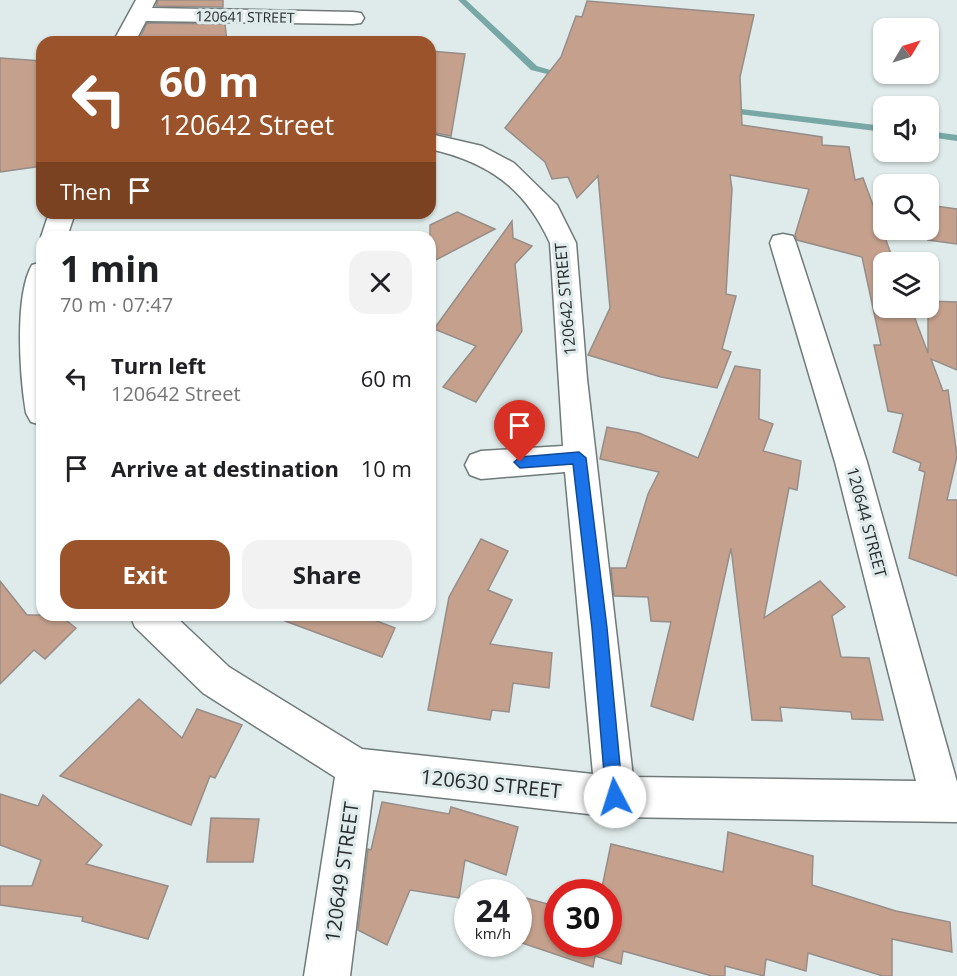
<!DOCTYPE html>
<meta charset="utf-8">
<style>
:root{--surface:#fff;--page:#f2f2f2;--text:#202124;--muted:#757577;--accent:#9a532b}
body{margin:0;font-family:"Open Sans",sans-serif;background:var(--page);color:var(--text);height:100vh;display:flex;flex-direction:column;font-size:22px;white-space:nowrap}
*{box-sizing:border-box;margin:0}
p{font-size:20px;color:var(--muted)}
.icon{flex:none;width:33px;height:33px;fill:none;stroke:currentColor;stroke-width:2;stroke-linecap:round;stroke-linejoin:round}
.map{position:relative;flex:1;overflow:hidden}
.details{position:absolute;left:36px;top:231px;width:400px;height:390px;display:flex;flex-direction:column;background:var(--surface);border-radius:18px;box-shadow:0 2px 4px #0004}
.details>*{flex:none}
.top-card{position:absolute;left:36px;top:36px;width:400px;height:183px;border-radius:18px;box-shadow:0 2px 4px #0004;background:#9a532b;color:#fff;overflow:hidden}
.needle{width:39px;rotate:52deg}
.buttons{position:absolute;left:873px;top:18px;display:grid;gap:12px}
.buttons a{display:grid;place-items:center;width:66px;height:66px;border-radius:12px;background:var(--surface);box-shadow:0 2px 4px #0004;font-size:30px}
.speed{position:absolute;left:454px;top:879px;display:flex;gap:12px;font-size:30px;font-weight:700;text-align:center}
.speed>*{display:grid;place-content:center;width:78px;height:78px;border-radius:50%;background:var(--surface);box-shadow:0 2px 4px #0004;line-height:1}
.speed small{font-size:15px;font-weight:400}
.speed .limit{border:9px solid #d22;background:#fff;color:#111}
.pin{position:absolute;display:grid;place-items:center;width:51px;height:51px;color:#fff;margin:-62px -26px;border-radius:50% 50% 50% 0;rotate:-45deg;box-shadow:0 0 6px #0007}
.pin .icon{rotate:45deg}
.me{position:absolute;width:66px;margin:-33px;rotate:355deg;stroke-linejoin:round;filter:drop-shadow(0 0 4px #0008)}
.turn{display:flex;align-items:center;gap:21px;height:126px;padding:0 24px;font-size:27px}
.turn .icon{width:78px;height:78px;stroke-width:2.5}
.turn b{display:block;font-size:42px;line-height:51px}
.then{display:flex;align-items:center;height:57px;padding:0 24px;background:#0003;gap:12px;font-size:22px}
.round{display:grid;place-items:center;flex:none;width:63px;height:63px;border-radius:18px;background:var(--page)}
.headline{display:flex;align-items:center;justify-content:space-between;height:102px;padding:0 24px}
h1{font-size:36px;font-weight:700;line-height:45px}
.cta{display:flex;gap:12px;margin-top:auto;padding:12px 24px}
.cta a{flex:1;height:69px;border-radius:18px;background:var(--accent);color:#fff;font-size:24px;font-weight:700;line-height:69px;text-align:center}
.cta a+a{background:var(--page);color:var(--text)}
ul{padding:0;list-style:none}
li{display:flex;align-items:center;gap:18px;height:90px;padding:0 24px}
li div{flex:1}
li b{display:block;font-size:22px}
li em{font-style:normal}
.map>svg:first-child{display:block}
</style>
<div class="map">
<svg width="957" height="976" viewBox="0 0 957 976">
<rect width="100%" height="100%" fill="#dfebea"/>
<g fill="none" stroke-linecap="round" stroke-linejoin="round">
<g fill="#78a8a5" fill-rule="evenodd">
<path d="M458,0H466L537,66L567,75V79L531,70Z"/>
<path d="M725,107L884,126V132L722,112L721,110Z"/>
<path d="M928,131L957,135V141L928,137Z"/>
</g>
</g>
<g fill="#c4a08d" stroke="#968d89" stroke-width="1.5">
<path d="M158,0H223V7L156,6Z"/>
<path d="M587,1L754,15L740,77L742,125L822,137V145L849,147L855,180L863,178L894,262H884V308H911L928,353V301L957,302V370L931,359L943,391L948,390L957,456L947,500H957V576L909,558L925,472L919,470L921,463L893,452L903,414L888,411L874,345H881L862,257L797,240L795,235L809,189L730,175L732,189L726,294L736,296L722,349L731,352L717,388L661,377L588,355L610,308L598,176L577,198L568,177L552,179L545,162L505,128L561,57L576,16L582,17Z"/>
<path d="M147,23L225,24L227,42H138Z"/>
<path d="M430,51L465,54L451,136L430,132Z"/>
<path d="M0,58L42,61V166L0,172Z"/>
<path d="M928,205L957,209V244L928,240Z"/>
<path d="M457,212L495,229L430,263V225Z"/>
<path d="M512,221L513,238L532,246L515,264L522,331L476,402L443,387L476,346L434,329Z"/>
<path d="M735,366L760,370L759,419L773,424L763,451L801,461L797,490L789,488L764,618L820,581L845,607L832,616L841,657L869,658L883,720L852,719L851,712L780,707L782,721L752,720L731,548L693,720L651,706L671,622L651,621L648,597L614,596L611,568H626L648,494L659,472L600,459L607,427L639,433L698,458Z"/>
<path d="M481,539L508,551L488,590L512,600L490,644L552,653L549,688L513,683L509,712L492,710L490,720L428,710L449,597Z"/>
<path d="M0,581L27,615H59L76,628L45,659L34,650L0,684Z"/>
<path d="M278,615H361L395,628L382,657L277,618Z"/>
<path d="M139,699L182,738L197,709L242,725L215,778L210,776L191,825L60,776Z"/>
<path d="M0,794L38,806L43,795L102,845L86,864L168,886L148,939L82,921L83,917L0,905V886H32L41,860L0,845Z"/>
<path d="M382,802L449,814L451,807L518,827L506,875L465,860L459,898L410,890L387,945L358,930L368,849L371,850Z"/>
<path d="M211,818L259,819L253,862H207Z"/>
<path d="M728,832L813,856L812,885L896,911L950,922L952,952L892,939V976H883L808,953L806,971L766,959L764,976L725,966V976H712L623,951L621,964L595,956L593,967L519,942V896L558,907V944H609V892H601L611,844L723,872Z"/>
</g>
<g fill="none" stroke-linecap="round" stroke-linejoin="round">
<defs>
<g id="minor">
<path d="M136,0H156L152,8L353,12L361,13L364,18L361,23L353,24L146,21L135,42H113Z"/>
<path d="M430,134L482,146L514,163L557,205L576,243L587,379L633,777L916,781L835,462L770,243L773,236L783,234L793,236L796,243L867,462L957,782V822L615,817L373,790L350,976H304L335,777L203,693L135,627L130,615H174L229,667L362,749L593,774L565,472L481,479L470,475L465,465L470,455L481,451L563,446L550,243C525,188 488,162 430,149Z"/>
<path d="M49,213H75L67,237H42V239L41,237Z"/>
<path d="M42,262V425L31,422L26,413C20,378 14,296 32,265Z"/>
</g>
</defs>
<use href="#minor" stroke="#6f7a79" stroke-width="3"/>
<use href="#minor" fill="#fff" fill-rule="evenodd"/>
</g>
<path fill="#1a73e8" stroke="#114b97" stroke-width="1.5" d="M579,452L586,458L607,628L623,797L621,803L615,806L609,803L606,797L592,628L573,464L520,468L514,462L520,457Z"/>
<g text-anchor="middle" stroke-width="6" stroke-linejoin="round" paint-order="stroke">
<g font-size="14" fill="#262a2a" stroke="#dfebea">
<text transform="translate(245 17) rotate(1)" y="5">120641 STREET</text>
</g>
<g font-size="16" fill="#262a2a" stroke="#dfebea">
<text transform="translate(565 299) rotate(-95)" y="6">120642 STREET</text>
<text transform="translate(867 522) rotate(75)" y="6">120644 STREET</text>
</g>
<g font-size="20" fill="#262a2a" stroke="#dfebea">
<text transform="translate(491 784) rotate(6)" y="7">120630 STREET</text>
<text transform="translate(342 872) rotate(-82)" y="7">120649 STREET</text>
</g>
</g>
</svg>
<div class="buttons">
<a><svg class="needle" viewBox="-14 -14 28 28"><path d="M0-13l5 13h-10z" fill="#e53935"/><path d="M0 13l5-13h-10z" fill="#757577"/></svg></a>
<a><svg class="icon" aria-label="sound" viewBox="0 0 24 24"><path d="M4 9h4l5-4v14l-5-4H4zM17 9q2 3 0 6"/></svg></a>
<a><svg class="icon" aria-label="search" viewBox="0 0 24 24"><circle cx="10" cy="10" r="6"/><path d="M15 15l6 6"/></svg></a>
<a><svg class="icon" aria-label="layers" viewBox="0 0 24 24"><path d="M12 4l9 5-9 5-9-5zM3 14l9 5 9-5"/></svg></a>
</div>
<div class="speed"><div>24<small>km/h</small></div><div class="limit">30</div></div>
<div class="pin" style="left:520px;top:462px;background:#d93025"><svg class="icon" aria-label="arrive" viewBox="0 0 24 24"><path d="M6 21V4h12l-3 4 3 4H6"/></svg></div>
<svg class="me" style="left:615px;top:797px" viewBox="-20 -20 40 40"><circle r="19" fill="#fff"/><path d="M0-13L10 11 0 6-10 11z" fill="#1a73e8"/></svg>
<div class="top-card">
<div class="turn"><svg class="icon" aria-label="left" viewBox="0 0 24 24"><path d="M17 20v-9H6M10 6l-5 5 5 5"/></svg><div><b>60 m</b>120642 Street</div></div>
<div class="then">Then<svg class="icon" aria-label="arrive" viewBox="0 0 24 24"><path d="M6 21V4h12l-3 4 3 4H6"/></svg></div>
</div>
<section class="details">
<div class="headline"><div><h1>1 min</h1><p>70 m · 07:47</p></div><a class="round"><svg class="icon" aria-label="close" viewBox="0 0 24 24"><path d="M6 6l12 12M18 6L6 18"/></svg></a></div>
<ul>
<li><svg class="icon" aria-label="left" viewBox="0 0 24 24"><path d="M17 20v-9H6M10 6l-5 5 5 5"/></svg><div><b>Turn left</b><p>120642 Street</p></div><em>60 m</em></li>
<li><svg class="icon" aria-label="arrive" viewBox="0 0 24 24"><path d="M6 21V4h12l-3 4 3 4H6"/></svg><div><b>Arrive at destination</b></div><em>10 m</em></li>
</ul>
<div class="cta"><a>Exit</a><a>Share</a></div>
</section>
</div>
